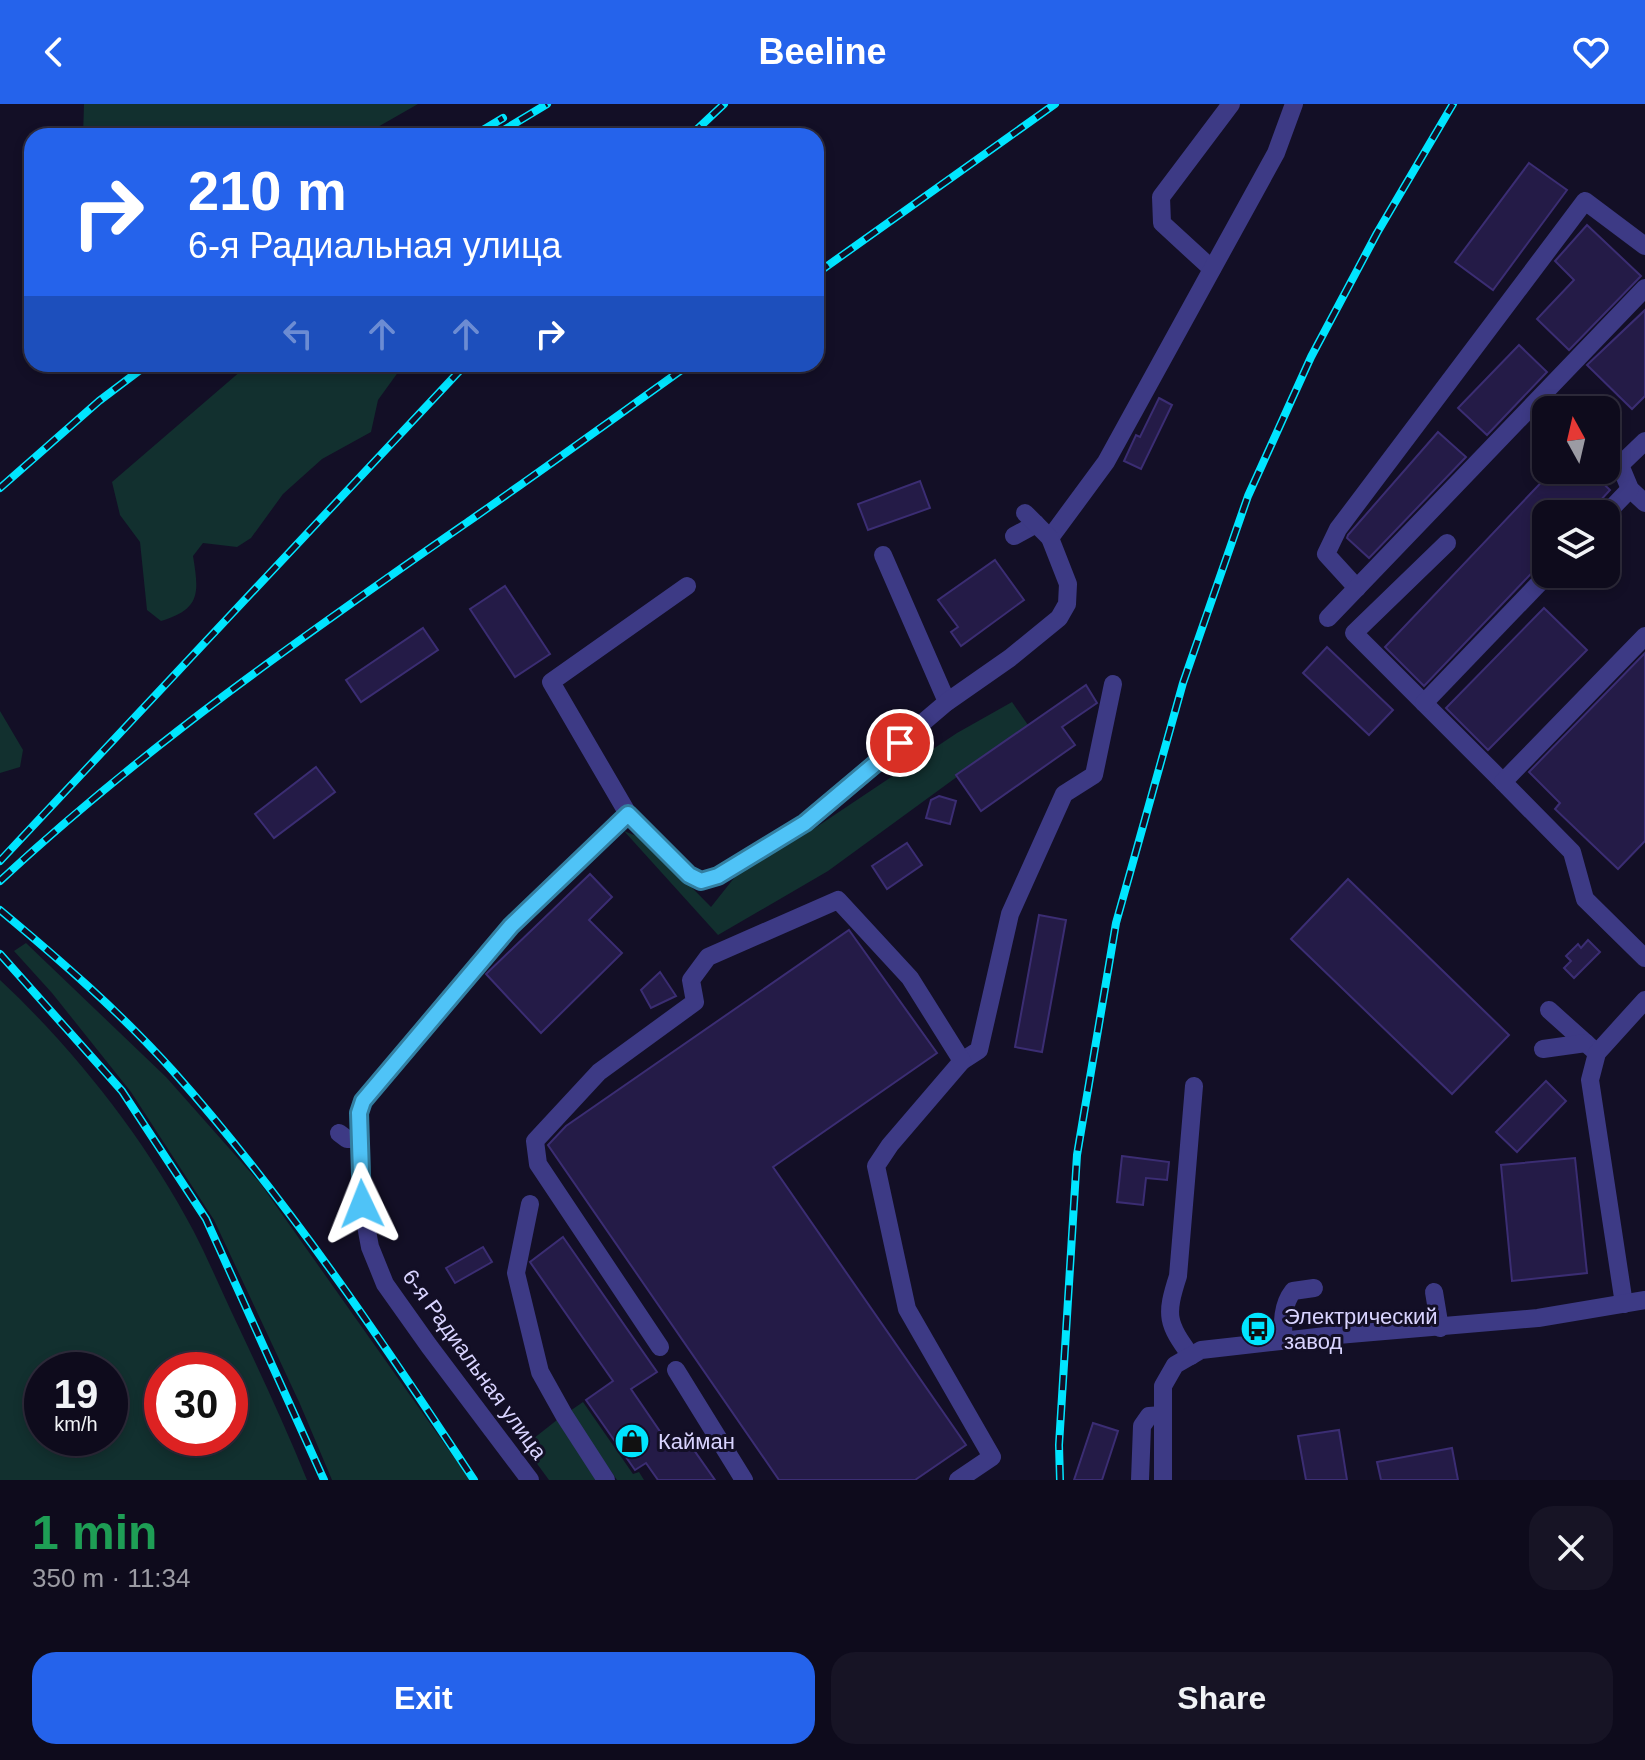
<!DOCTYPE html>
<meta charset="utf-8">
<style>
:root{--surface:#0e0b1c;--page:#171425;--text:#f1f3f6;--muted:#9b9ba3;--line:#2e2b3b;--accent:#2563eb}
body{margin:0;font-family:Arial,sans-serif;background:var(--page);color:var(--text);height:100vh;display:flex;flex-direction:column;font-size:30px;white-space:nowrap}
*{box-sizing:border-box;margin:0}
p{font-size:26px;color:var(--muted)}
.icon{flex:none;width:44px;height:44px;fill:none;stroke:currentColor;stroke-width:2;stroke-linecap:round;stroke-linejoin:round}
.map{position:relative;height:1376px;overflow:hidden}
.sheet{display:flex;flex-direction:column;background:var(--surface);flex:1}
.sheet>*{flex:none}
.guide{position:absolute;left:24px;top:24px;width:800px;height:244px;border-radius:24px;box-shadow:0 4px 12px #0003,0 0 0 2px var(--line);background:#2563eb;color:#fff;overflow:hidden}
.needle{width:52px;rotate:352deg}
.buttons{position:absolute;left:1532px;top:292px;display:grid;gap:16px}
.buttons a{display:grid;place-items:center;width:88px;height:88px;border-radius:16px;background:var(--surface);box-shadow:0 4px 12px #0003,0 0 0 2px var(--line);font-size:40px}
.speed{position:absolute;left:24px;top:1248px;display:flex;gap:16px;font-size:40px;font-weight:700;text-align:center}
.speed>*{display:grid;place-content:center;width:104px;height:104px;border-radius:50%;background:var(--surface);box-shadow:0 4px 12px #0003,0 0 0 2px var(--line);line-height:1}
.speed small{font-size:20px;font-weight:400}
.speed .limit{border:12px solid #d22;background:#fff;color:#111}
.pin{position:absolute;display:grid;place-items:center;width:68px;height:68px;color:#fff;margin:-34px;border:4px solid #fff;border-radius:50%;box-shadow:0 2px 8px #0007}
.me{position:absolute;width:88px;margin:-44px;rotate:358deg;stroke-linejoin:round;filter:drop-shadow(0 0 6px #0008)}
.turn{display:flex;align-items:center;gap:28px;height:168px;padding:0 32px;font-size:36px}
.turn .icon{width:104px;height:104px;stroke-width:2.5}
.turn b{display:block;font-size:56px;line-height:68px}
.lanes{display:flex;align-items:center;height:76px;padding:0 32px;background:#0003;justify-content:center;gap:40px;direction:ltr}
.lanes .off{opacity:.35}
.round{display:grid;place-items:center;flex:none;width:84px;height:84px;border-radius:24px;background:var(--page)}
.overview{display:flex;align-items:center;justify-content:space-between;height:136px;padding:0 32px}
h1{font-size:48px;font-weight:600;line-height:60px;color:#1e9e55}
.button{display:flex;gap:16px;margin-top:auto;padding:16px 32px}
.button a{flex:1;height:92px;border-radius:24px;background:var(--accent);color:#fff;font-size:32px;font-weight:600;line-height:92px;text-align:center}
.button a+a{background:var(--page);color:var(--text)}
header{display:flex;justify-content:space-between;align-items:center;height:104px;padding:0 32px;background:var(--accent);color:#fff;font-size:36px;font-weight:600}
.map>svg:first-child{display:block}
</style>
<header><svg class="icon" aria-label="back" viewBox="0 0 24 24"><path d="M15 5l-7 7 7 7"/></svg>Beeline<svg class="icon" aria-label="heart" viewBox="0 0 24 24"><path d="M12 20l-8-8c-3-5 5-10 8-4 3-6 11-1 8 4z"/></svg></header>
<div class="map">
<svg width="1645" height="1376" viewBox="0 0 1645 1376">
<rect width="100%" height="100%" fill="#130f26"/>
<g fill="#12302f" fill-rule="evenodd">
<path d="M84,0H418L362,32H83Z"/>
<path d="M249,260H404L378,296L371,328L322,355L283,390L251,434L237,443L203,439L193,452C199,489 201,505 161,517L147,506L140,438L120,411L112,378Z"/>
<path d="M1012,598L1028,621L828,767L718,831L624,727L644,735L711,803L738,769L806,730L957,629Z"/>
<path d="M0,607L23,646L20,663L0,669Z"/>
<path d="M26,839L166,973L260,1079L470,1376H332L300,1300L214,1116L131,988L52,889L14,847Z"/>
<path d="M0,876C75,946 145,1035 193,1126C207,1153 219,1181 232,1209C258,1264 284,1319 307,1376H0ZM42,1266H110V1334H42ZM230,1266V1334H162V1266Z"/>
<path d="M583,1298L633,1370L639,1368L644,1376H617L570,1307Z"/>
<path d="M557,1316L596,1376H549L524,1342Z"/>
</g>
<g fill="#241b47" stroke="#3b2d73" stroke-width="2">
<path d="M1529,59L1567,86L1493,186L1455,158Z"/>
<path d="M1587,121L1641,172L1569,246L1537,215L1574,176L1555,157Z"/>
<path d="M1645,206V292L1632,305L1587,261Z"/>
<path d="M1519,241L1547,268L1487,331L1458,304Z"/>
<path d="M1159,294L1172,301L1141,365L1124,357L1136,331L1140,333Z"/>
<path d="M1438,328L1466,353L1369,454L1347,434L1348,431Z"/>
<path d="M1553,366H1589L1610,386L1588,410H1546V454L1424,582L1385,543Z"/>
<path d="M920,377L930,404L868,426L858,400Z"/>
<path d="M995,456L1024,496L961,542L951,528L958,523L938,496Z"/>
<path d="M505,482L550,550L515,573L470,505Z"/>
<path d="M1544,504L1587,546L1488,646L1446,604Z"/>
<path d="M423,524L438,546L361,598L346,576Z"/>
<path d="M1327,543L1393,606L1369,631L1303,569Z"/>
<path d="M1645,549V737L1618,765L1555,705L1560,699L1529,668Z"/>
<path d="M1086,581L1097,599L1062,623L1075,641L981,707L956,671Z"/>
<path d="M316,663L335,688L274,734L255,710Z"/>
<path d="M939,692L956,697L950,720L926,714L931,696Z"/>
<path d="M907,739L922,761L887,785L872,762Z"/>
<path d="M590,770L612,793L589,816L622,849L541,929L486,870Z"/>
<path d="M1348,775L1509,931L1452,990L1291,835Z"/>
<path d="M1039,811L1066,816L1042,948L1015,943Z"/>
<path d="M849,826L937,949L773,1063L966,1341L915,1376H779L548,1041L566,1022Z"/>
<path d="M1588,836L1600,848L1574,874L1564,864L1571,857L1566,852L1578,840L1581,844Z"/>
<path d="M660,868L676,892L651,904L641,886Z"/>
<path d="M1546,977L1566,997L1517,1048L1496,1028Z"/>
<path d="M1122,1052L1169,1058L1167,1076L1146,1074L1143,1101L1117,1098Z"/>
<path d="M1575,1054L1587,1169L1512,1177L1501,1061Z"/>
<path d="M563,1133L657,1268L631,1285L670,1342L684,1332L715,1376H658L646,1359L635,1366L586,1296L613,1277L530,1158Z"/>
<path d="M483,1143L492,1158L455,1179L446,1164Z"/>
<path d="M1093,1319L1118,1327L1102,1376H1074Z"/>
<path d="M1339,1326L1347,1376H1306L1298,1332Z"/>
<path d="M1452,1344L1458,1376H1381L1377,1358Z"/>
</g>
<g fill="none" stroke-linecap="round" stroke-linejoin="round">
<g stroke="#3d3a85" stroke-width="18">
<path d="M1212,165L1162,119L1161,93L1231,0"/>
<path d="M1645,337L1620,361L1630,385L1645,399"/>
<path d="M1606,410L1630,385"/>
<path d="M1014,432L1036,420"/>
<path d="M1050,434L1106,358L1276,49L1294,0"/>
<path d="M1447,439L1354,529L1503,678"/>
<path d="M883,451L947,598"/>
<path d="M1357,484L1326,450L1338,425L1585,97L1645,142"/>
<path d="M1328,514L1645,184"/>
<path d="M1645,532L1503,678L1572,748L1585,795L1645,854"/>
<path d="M1424,599L1548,470"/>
<path d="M628,710L551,578L687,482"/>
<path d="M1549,906L1597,949"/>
<path d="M1543,945L1586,939"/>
<path d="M962,957L979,946L1010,810L1064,690L1094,671L1113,580"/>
<path d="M339,1029L347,1035H360"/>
<path d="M530,1100L516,1169L540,1268L564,1311L606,1376"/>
<path d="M1434,1188L1440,1224"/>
<path d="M1624,1200L1590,976L1597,949L1645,896"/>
<path d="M1284,1236C1282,1219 1282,1201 1293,1187L1314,1184"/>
<path d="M660,1243L538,1060L535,1037L599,968L695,898L691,876L708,853L838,796L910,874L962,957L890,1041L876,1062L907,1205L992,1353L958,1376"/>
<path d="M1191,1252C1167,1219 1165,1212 1178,1172L1194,982"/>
<path d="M676,1266L744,1376"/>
<path d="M530,1376L429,1242L385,1180L370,1143L362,1100L359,1009L363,997L511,822L628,710L689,771L701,777L718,772L805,719L947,598L1010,554L1059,514L1067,500L1068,480L1050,434L1025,409"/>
<path d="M1140,1376L1142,1322L1149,1312L1162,1311"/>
<path d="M1163,1376V1282L1175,1261L1201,1246L1326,1232L1538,1214L1645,1196"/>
</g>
<defs>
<g id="rail">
<path d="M473,32L503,14"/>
<path d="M494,32L547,0"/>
<path d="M690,32L724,0"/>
<path d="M816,170L1055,0"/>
<path d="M0,384L99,297L148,260"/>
<path d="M0,757L466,260"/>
<path d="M0,777C146,641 308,529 472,415C545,364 617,312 690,260"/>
<path d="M0,806C60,856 121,909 173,967C285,1093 381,1235 474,1376"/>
<path d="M0,850L122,987L206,1115L324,1376"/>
<path d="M1060,1376L1059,1341L1077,1051L1116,819L1183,579L1248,392L1311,253L1377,129L1453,0"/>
</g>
</defs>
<use href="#rail" stroke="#00e5ff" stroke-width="8"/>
<use href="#rail" stroke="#130f26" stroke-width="5" stroke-dasharray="15" stroke-linecap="butt"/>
</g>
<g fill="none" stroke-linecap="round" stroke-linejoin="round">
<defs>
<path id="route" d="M362,1100L359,1009L363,997L511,822L628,710L689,771L701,777L718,772L805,719L900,639"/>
</defs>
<use href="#route" stroke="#337fa1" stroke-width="20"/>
<use href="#route" stroke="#4fc3f7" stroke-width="14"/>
</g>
<defs>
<symbol id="bus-disc" viewBox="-11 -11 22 22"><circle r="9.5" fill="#00e5ff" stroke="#130f26"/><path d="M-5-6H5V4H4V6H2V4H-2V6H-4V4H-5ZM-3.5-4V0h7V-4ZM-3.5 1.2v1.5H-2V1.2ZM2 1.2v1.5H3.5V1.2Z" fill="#111"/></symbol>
<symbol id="shop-disc" viewBox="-11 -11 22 22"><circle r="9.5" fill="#00e5ff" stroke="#130f26"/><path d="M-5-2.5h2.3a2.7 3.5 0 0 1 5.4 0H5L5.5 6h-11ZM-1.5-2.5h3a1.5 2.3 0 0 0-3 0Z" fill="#111"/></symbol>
</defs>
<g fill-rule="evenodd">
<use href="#bus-disc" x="1238" y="1205" width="40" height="40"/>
<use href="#shop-disc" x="612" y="1317" width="40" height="40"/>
</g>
<g text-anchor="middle" stroke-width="6" stroke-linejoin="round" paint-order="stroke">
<g font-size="22" fill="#d9d4ff" stroke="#130f26" text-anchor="start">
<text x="1284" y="1220">Электрический<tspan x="1284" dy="25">завод</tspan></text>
<text x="658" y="1345">Кайман</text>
</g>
<g font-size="22" fill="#d9d4ff" stroke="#130f26">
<text transform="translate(475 1260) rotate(54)" y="8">6-я Радиальная улица</text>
</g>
</g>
</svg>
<div class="buttons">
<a><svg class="needle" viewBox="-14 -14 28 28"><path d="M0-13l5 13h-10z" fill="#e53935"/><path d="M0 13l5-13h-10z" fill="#9b9ba3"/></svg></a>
<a><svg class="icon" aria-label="layers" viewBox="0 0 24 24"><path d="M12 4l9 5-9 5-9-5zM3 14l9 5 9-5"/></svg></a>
</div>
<div class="speed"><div>19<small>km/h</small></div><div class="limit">30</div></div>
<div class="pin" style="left:900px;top:639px;background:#d93025"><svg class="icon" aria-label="arrive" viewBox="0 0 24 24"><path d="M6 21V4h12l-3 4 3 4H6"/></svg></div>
<svg class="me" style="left:362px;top:1100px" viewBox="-20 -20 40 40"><path d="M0-17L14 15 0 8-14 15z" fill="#4fc3f7" stroke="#fff" stroke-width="4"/></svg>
<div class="guide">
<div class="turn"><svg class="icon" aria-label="right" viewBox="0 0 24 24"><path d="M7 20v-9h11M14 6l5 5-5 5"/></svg><div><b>210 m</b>6-я Радиальная улица</div></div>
<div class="lanes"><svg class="icon off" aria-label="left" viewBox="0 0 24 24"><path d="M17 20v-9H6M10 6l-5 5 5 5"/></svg><svg class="icon off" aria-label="ahead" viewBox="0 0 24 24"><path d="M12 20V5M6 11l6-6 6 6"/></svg><svg class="icon off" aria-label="ahead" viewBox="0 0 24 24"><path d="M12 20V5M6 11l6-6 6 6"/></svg><svg class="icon" aria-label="right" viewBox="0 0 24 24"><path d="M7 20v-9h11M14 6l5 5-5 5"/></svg></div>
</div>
</div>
<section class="sheet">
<div class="overview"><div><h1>1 min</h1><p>350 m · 11:34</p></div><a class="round"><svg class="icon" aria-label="close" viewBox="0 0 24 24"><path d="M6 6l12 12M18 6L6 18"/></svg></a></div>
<div class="button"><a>Exit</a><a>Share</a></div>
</section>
